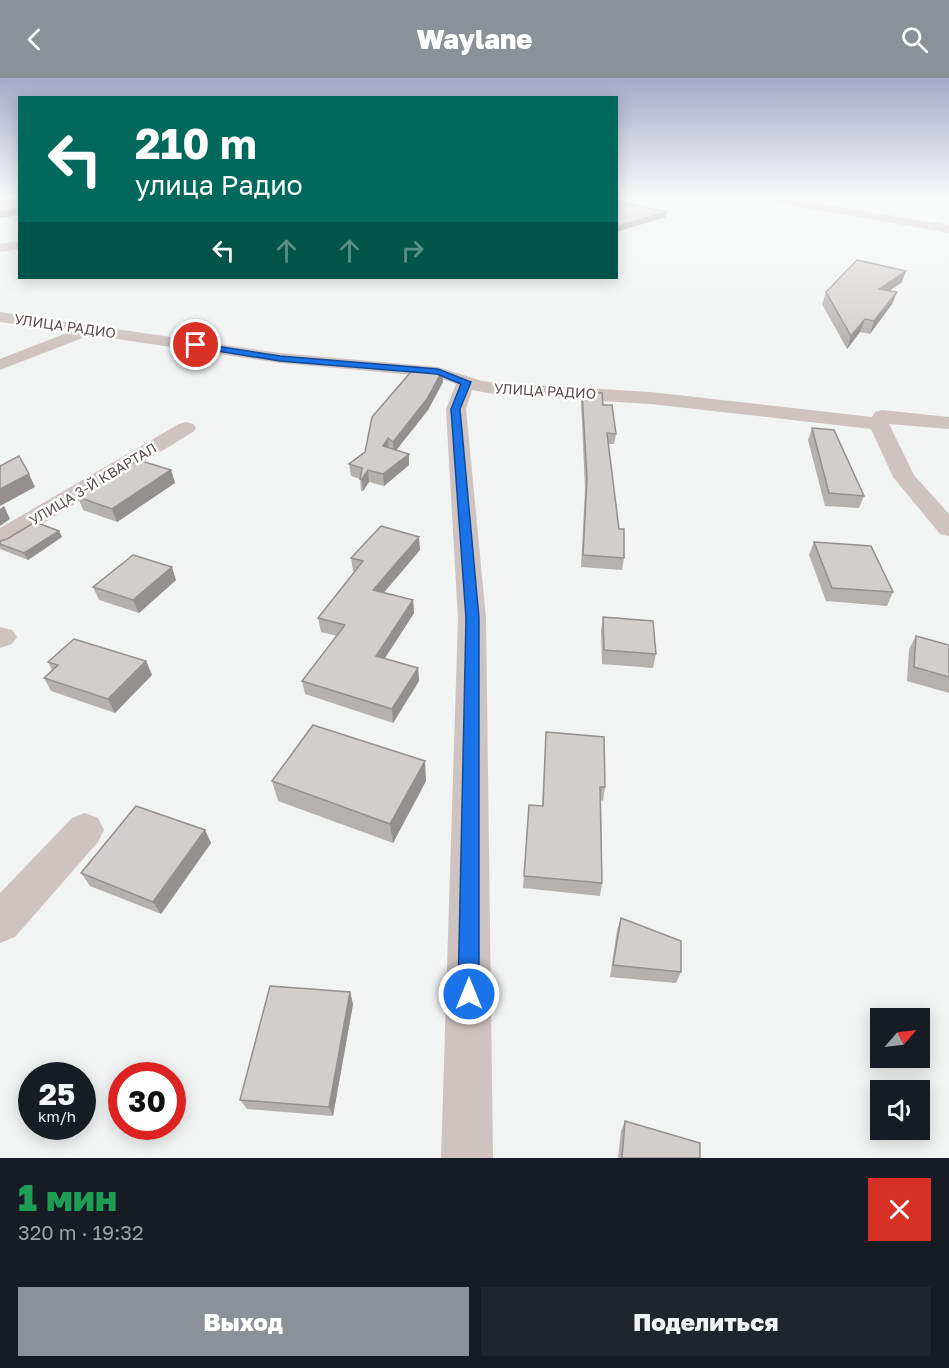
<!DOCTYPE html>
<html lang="ru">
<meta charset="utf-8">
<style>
:root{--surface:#171b24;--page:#20242c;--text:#f1f3f6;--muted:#9ea1a6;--accent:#8c9099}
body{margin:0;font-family:"Golos Text",sans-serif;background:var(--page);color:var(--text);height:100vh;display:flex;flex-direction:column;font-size:22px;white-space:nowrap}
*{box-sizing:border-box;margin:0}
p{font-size:20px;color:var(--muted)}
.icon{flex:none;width:33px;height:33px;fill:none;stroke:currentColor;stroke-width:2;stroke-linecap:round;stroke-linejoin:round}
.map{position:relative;height:1080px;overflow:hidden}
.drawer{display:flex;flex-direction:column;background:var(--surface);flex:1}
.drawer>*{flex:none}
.hud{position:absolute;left:18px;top:18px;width:600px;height:183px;border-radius:0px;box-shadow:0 3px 15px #0003;background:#00695c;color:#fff;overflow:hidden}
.needle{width:39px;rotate:62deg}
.tools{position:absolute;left:870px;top:930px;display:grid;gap:12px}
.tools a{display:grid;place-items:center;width:60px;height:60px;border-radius:0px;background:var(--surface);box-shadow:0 3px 15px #0003;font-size:30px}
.speed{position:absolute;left:18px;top:984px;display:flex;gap:12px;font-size:30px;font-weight:700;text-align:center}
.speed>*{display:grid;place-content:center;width:78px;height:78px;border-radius:50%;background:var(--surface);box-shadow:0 3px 15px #0003;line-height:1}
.speed small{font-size:15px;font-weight:400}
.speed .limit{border:9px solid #d22;background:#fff;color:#111}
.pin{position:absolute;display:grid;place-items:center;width:51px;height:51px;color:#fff;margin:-26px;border:3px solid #fff;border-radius:50%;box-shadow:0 2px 6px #0007}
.me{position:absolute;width:66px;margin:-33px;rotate:0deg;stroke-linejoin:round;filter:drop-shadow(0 0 4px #0008)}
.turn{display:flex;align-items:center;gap:21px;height:126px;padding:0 18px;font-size:27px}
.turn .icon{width:78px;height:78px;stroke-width:2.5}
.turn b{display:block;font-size:42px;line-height:51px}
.lanes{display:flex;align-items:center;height:57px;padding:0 18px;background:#0003;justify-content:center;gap:30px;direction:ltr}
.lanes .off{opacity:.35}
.round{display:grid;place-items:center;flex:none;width:63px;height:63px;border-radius:0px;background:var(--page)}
.summary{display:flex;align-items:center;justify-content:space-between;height:102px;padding:0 18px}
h1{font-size:36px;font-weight:800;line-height:45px;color:#1e9e55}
.cta{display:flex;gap:12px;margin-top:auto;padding:12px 18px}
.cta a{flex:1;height:69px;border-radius:0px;background:var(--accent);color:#fff;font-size:24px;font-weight:800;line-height:69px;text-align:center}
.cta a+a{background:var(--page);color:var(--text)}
header{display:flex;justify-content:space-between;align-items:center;height:78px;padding:0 18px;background:var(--accent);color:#fff;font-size:27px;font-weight:800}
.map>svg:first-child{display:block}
</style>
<header><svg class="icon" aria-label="back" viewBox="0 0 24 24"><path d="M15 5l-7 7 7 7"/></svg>Waylane<svg class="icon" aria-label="search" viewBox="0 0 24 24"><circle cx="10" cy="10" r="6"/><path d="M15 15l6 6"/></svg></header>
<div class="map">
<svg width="949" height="1080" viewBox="0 0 949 1080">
<rect width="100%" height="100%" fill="#f2f3f3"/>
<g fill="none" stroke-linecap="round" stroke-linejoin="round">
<g fill="#cec3c1" fill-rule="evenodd">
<path d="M756,119H779L949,147V155L761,122Z"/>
<path d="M20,163V171L0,174V166Z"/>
<path d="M0,234L280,275L438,289L482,303L498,305L651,314L872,339L875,334L882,332L949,339V351L889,346L914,397L949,436V458L940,456L893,399L871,351L651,326L498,317L472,312L466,331L486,540L493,1080H441L458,540L446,331L456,306L436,299L280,285L90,257L0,292V281L69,254L0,244Z"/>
<path d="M186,344L193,346L196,350L193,354L9,466L0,469V450L179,346Z"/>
<path d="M0,549L12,552L17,559L12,566L0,570Z"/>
<path d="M85,735L98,740L104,752L98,764L15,859L0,865V815L72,740Z"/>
</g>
<path fill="#cdb8b4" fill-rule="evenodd" d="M20,119V126L0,129V121Z"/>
</g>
<g fill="#b5b1af">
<path d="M902,204L889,213L897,214L892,226L870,256L860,254L847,271L822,226L826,214Z"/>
<path d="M443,304L428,332L396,372L409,376V387L384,408L369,404L363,413H361L360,401L351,398L349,386L365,374Z"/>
<path d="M582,314L603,327L616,356L614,366H608L619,451L624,480L622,492L581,489L585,411L581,324Z"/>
<path d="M812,350L864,418L859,430L825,428L808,362Z"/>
<path d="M171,392L175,405L117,444L83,432L78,419Z"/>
<path d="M59,453L62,459L28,482L0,471V463Z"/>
<path d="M814,464L893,514L887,528L826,523L809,477Z"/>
<path d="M420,472L384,514L413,522L414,535L385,580L418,590L419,603L393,645L305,616L302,603L337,558L321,554L318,540L355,494L353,493L351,480Z"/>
<path d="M176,502L139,535L99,522L93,509Z"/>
<path d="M603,539L656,576L653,590L602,586L601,553Z"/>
<path d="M916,558L949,567V615L907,603L909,571Z"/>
<path d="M146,583L152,597L115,635L51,613L44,600L52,592L48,584Z"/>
<path d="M546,654L605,709L603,723L601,722L602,805L600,818L523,810L529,727L542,728Z"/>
<path d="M272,703H426L393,765L278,723Z"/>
<path d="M205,752L211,765L161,836L90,808L81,795Z"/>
<path d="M621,840L681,894L676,905L610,899L617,852Z"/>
<path d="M350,914L353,926L333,1038L247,1031L240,1022Z"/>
<path d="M625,1043L700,1080H618L621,1053Z"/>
</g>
<g fill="#93908f">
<path d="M20,130V137L0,140V134Z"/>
<path d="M666,134V139L616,154V149Z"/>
<path d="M906,193L902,204L875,223L879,211Z"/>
<path d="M897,214L892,226L870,256L874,243Z"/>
<path d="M865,241L860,254L847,271L851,258Z"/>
<path d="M442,293L443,304L428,332L394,375L393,364Z"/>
<path d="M388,360L389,372L383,368Z"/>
<path d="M409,376V387L384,408L383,396Z"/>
<path d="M171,392L175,405L117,444L112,431Z"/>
<path d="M368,392L369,404L363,413L362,401Z"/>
<path d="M29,396L35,409L0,428V411Z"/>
<path d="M4,428L10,441L0,448V431Z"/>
<path d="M59,453L62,459L28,482L24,475Z"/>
<path d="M419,459L420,472L375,525L373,512Z"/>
<path d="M172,489L176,502L139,535L133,522Z"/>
<path d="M413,522L414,535L378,591L376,578Z"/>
<path d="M146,583L152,597L115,635L108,621Z"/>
<path d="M418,590L419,603L393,645L392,631Z"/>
<path d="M425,683L426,703L393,765L390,746Z"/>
<path d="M205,752L211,765L161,836L153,824Z"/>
<path d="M350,914L353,926L333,1038L329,1029Z"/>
</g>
<g fill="#d2cecc" stroke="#93908f" stroke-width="1.5">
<path d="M20,121V130L0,134V125Z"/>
<path d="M616,122L666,134L616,149Z"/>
<path d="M857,182L906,193L879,211L897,214L874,243L865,241L851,258L826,214Z"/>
<path d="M415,289L442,293L427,321L393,364L388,360L383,368L409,376L383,396L368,392L362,401H360L362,390L349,386L365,374L372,339Z"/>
<path d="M582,314L602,315L603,327H612L616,356L607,355L619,451H624V480L583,477L587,400Z"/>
<path d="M812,350L834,352L864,418L829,415Z"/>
<path d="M19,378L29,396L0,411V388Z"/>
<path d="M138,382L171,392L112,431L78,419Z"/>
<path d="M35,444L59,453L24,475L0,466V463L7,461Z"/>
<path d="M381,448L419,459L373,512L413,522L376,578L418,590L392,631L302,603L345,547L318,540L363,483L351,480Z"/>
<path d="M814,464L871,468L893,514L832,510Z"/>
<path d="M133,477L172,489L133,522L93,509Z"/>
<path d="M603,539L653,543L656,576L604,572Z"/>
<path d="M916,558L949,567V599L914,589Z"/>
<path d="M74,561L146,583L108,621L44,600L58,587L48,584Z"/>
<path d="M313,647L425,683L390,746L272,703Z"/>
<path d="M546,654L604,659L605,709H600L602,805L524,798L529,727L543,728Z"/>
<path d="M136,728L205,752L153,824L81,795Z"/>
<path d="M621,840L681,863V894L613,887Z"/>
<path d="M270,908L350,914L329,1029L240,1022Z"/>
<path d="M625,1043L700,1065V1080H622Z"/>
</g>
<linearGradient id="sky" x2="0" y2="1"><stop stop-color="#a6a8cb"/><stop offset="0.44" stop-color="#f9fafa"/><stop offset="1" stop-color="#f9fafa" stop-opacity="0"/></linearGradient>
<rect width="949" height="270" fill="url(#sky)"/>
<path fill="#1a73e8" stroke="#114b97" stroke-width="1.5" d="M196,265L280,278L438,291L471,304L460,331L479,540V916L476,923L469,926L461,923L458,916L466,540L451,331L461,306L437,296L280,283L193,269L192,267Z"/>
<g text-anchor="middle" stroke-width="5" stroke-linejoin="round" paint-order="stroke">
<g font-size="14" fill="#5d4e4b" stroke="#fff">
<text transform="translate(65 248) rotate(8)" y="5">УЛИЦА РАДИО</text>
<text transform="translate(545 313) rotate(3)" y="5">УЛИЦА РАДИО</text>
<text transform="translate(93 406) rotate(-31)" y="5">УЛИЦА 3-Й КВАРТАЛ</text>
</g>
</g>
</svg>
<div class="tools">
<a><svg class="needle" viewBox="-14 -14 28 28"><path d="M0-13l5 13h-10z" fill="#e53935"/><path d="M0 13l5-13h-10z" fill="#9ea1a6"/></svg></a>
<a><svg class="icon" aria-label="sound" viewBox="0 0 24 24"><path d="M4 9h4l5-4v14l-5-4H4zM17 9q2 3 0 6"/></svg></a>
</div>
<div class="speed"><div>25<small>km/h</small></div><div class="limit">30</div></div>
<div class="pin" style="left:196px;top:267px;background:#d93025"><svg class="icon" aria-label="arrive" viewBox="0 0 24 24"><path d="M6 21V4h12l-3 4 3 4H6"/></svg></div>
<svg class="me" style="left:469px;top:916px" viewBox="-20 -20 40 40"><circle r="17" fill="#1a73e8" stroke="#fff" stroke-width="3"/><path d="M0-11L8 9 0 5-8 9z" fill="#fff"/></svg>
<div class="hud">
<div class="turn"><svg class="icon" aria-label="left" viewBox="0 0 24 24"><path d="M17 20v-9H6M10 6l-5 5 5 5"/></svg><div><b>210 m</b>улица Радио</div></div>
<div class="lanes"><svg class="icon" aria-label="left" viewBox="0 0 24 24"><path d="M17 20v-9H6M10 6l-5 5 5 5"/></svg><svg class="icon off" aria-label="ahead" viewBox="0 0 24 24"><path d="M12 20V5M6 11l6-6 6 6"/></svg><svg class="icon off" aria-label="ahead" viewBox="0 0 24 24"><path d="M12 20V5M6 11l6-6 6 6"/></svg><svg class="icon off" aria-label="right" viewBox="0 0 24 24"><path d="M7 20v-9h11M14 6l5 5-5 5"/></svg></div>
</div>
</div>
<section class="drawer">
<div class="summary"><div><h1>1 мин</h1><p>320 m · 19:32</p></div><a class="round" style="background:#d93025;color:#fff"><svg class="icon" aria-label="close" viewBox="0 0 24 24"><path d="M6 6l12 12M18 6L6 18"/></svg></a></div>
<div class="cta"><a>Выход</a><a>Поделиться</a></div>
</section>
